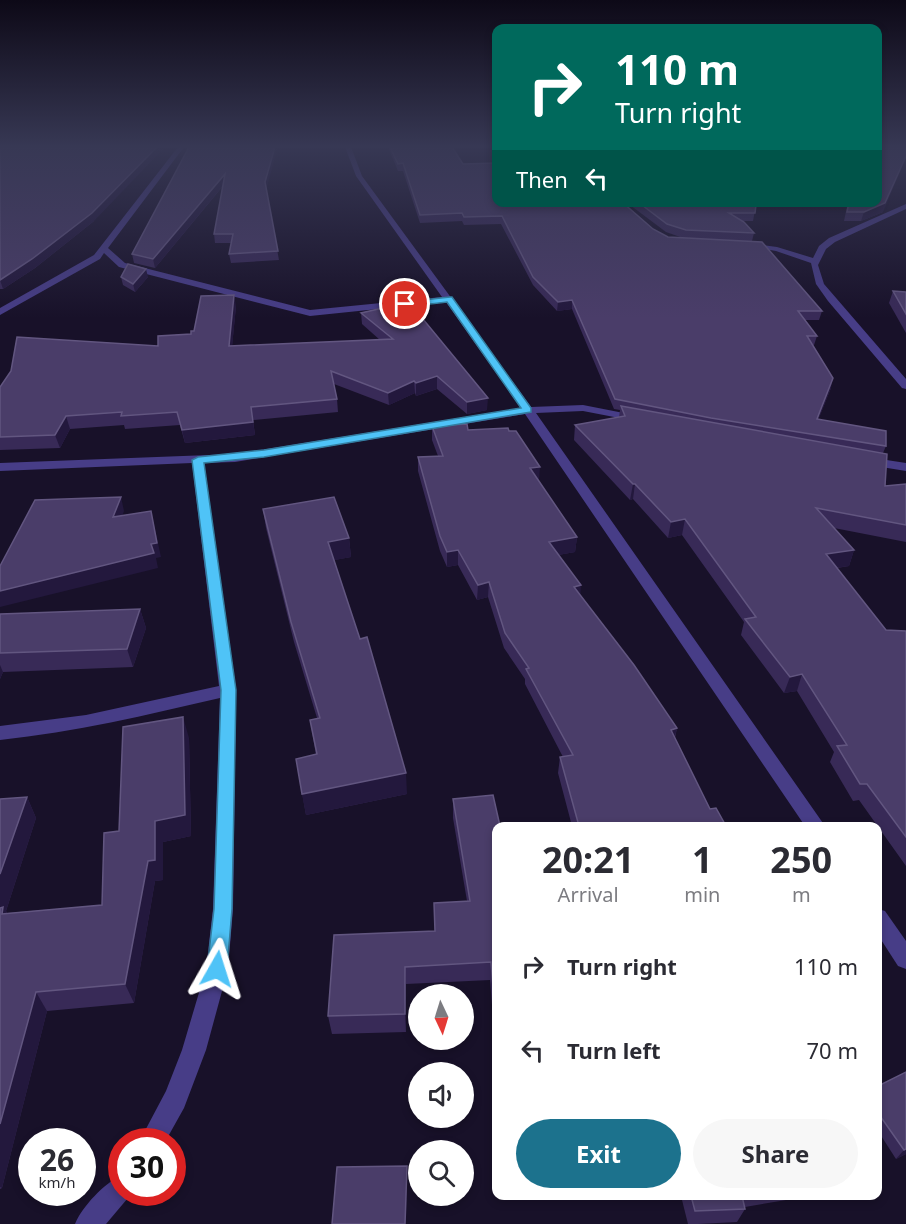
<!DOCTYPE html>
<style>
:root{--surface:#fff;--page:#f7f7f7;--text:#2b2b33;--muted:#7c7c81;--accent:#1c728d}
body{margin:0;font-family:"Noto Sans",sans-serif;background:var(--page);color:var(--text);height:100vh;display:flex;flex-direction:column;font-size:22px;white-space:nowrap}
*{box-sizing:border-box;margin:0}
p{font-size:20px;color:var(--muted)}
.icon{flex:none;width:33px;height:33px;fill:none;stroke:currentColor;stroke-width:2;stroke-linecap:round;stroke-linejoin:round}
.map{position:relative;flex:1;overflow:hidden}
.details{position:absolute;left:492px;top:822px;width:390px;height:378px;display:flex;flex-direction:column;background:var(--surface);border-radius:12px;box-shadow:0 3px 9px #0003}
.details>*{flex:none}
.hud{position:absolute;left:492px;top:24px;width:390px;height:183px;border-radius:12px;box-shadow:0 3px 9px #0003;background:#00695c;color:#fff;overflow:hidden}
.needle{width:39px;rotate:176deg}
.fabs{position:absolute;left:408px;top:984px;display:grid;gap:12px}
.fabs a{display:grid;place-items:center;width:66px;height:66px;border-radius:50%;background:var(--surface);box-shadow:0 3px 9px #0003;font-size:30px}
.speed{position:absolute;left:18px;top:1128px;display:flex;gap:12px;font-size:30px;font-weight:700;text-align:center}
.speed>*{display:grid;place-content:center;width:78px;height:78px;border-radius:50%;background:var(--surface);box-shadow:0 3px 9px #0003;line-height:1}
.speed small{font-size:15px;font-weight:400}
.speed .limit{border:9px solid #d22;background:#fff;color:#111}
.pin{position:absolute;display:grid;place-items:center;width:51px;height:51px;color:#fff;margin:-26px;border:3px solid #fff;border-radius:50%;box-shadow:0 2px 6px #0007}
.me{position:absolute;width:66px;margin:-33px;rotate:6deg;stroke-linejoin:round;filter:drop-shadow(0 0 4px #0008)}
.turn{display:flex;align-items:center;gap:21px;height:126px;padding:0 24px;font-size:27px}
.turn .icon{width:78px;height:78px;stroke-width:2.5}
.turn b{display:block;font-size:42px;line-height:51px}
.then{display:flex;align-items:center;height:57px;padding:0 24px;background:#0003;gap:12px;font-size:22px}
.eta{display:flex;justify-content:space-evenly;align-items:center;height:102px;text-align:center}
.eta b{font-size:36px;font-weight:700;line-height:42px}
.primary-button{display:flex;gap:12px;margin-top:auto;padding:12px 24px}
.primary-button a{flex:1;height:69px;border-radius:36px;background:var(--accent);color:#fff;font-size:24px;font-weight:700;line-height:69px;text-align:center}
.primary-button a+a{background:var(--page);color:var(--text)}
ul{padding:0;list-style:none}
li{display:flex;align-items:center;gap:18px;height:84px;padding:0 24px}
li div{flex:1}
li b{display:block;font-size:22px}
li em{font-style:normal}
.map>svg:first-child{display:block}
</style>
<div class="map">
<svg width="906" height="1224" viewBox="0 0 906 1224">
<rect width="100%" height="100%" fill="#181129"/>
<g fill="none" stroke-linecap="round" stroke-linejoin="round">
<g fill="#473d87" fill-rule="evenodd">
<path d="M178,147H184L108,248L125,263L310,310L442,297L356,176L345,147H351L362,176L531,407L583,405L644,417V421L640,422L583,411L536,413L825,826H805L525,414L235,462L204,463L236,690L233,909L228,969L206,1050L184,1108L165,1142H139L166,1091L182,1050L206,969L213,909L220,698C147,715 75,732 0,740V726L86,715L219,686L192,463L0,471V463L235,454L521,408L446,302L310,316L119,267L104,253L100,259L0,315V308L94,255Z"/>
<path d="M906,204V209L835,242L826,249L818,265L824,284L906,379V389L902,388L828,301L816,284L811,263L776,251L743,245L747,243L777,247L813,258L819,246L829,238Z"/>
<path d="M867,457L906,463V471L863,464V458Z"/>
<path d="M878,909L885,911L906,941V969L898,966L878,935Z"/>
<path d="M122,1175V1192H133L106,1224H75C82,1207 104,1183 122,1175Z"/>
</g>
</g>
<g fill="#382a57">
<path d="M0,147L94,221L35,268L3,289H0Z"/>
<path d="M189,147L266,189L279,260L231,263L229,254L231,243H215L214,234L223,186L155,268L134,263L132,254Z"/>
<path d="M388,147H452L463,164L496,202L653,229L668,237L683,238L666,232L630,205L623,202H748L756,205L753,221H743L754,233L752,241L822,311L819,320H805L817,336L814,345H813L831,388L818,420L886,446L883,453L885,486L906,484V542L834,528L854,550L849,566L837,568L886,630L906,631V866L859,800L853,801L830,762L834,752L797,691L784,693L741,635L744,622L682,535L668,538L633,499L630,500L574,440L575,425L619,417L620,410L614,409L572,309L557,311L533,285L501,224L464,225L462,221L420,223L403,171H398Z"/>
<path d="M848,202H878L883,212L861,221H844Z"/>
<path d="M121,277H148L135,292L123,285Z"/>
<path d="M893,291L906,292V333L889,303Z"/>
<path d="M236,306L232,346L380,340L362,324L361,313L487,410L467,414L437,389L416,396L415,393L389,405L334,384L337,399L338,412L253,420L255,435L185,443L180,425L125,429L124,425L70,429L60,448L0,450V387L158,346L191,334L194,331Z"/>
<path d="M432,426L468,430L509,431L539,481L577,537L575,552L558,555L580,595L677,728L675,738L710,809L726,826H572L558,773L560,757H563L525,684V679L504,648L488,597L477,600L458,565L447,567L440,551L418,471V457L438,456L432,440Z"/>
<path d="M263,509L349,538L351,557L334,560L407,794L306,815L296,759L316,755L310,720L317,718L294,642L266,528Z"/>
<path d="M140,609L146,628L133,667L3,672L0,679V614Z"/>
<path d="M189,738L191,836L163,842V880L155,881L134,1003L47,1011L2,1188L0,1189V799L27,797L36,818L6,911L7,913L102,905L119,831Z"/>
<path d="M453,799L496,826V1005H492L490,980L406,984V1032L332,1034L328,1016L435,931L467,901L453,818Z"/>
<path d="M878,1086L906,1154L896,1159L878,1131Z"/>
<path d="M681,1196H810L745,1207V1209L737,1222L698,1224H688Z"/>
</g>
<g fill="#23183d">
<path d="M157,147H165L94,221L35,268L3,289L0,280Z"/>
<path d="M275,147H278L266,190L265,182Z"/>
<path d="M906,156V158L883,212L861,221L864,212Z"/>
<path d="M225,174L226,182L155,268L153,259Z"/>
<path d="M146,269L148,277L135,292L133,284Z"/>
<path d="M234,295L236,306L231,358L229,346Z"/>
<path d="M572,300V309L557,311L558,302Z"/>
<path d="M437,376V389L416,396V383Z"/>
<path d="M833,378L831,388L814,430L817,419Z"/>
<path d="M414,381L415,393L389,405L388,393Z"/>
<path d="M488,398L487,410L467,414V402Z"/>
<path d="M66,416L70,429L60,448L55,435Z"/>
<path d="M253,422L255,435L185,443L182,430Z"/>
<path d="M540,467L539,481L530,468Z"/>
<path d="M633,484H635L633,499L630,500Z"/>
<path d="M121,497L124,511L117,531L113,517Z"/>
<path d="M151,511L161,557L156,558L158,568L0,607V591L151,544Z"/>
<path d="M685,519L682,535L668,538L671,522Z"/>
<path d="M577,537L575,552L547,557L549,542Z"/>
<path d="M349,538L351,557L330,561L328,542Z"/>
<path d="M458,550V565L447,567V552Z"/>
<path d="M854,550L849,566L821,570L826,554Z"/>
<path d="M489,582L488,597L477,600L478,585Z"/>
<path d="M581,585L580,600L574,587Z"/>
<path d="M140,609L146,628L133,667L127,649Z"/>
<path d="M0,665L3,672L0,679Z"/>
<path d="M802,674L797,691L784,693L790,677Z"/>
<path d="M183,717L189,738L191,836L163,842V880L155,881L134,1003L125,984L155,821Z"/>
<path d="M677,728L673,744L671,730Z"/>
<path d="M406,773L407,794L306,815L302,794Z"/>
<path d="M27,797L36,818L6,911L15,927L0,928V874Z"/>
<path d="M405,967L406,984V1032L405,1014Z"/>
<path d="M36,992L47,1011L2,1188L0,1187V1124Z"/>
<path d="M906,1149V1154L896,1159L904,1150Z"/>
<path d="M407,1166V1175L406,1224H405Z"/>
</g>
<g fill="#4a3d69" stroke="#625680" stroke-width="1.5">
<path d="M0,147H157L92,213L32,259L0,280Z"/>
<path d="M189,147H275L265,182L278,251L229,254L233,234H214L225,174L153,259L132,254Z"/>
<path d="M390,147H452L463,164L496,163V202H622L653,229L668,237L762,242L822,311H798L817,336H807L833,378L817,419L886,431V446L711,418L615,399L572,300L558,302L533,277L502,216L464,217L462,213L420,215L403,163L398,164Z"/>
<path d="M878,147H906V156L885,203L864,212H847L849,202H878Z"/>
<path d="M638,202H748L756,205L755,213H729L744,222L754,233L686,230L667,224Z"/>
<path d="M128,264L146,269L133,284L121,277Z"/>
<path d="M893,291L906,292V314Z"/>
<path d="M234,295L229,346L393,339L361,313L409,302L488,398L467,402L437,376L416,383L414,381L388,393L331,371L337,399L251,407L253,422L182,430L177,412L121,416L122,412L66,416L55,435L0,437V387L11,371L17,337L158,346V336L191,334V331H194L201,296Z"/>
<path d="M621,406L887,454L885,486L906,484V525L816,508L854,550L826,554L886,630L906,631V837L867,784H860L837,746L847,745L802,674L790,677L745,619L756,617L685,519L671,522L635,484H633L575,425L625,416Z"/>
<path d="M467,424L468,430L508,428L509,431H516L540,467L530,468L577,537L549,542L581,585L574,587L634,665L677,728L671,730L710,809L716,808L726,826H579L560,757L573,755L526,669L529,668L505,633L489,582L478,585L458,550L447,552L440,536L418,457L443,456L432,426Z"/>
<path d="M121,497L113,517L151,511L157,543L151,544L154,553L0,591V566L35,500Z"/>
<path d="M334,497L349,538L328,542L360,639L367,637L406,773L302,794L296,759L317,754L310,720L320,718L291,622L263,509Z"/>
<path d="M140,609L127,649L0,653V614Z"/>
<path d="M183,717L185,815L155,821V860L148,861L125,984L36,992L0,1124V908L3,907L2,914L102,905L104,833L119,831L123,727Z"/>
<path d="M493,795L500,826H496V987H493L491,962L405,967V1014L328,1016L334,935L435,931L434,903L470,901L453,799Z"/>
<path d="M27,797L0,874V799Z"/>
<path d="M906,1072V1149L904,1150L878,1113V1086Z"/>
<path d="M407,1166L405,1224H332L337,1167Z"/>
<path d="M691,1196H743H742L745,1209L695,1211Z"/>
</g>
<linearGradient id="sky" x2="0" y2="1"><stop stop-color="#0d0917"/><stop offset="0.46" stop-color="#373854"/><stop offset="1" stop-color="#373854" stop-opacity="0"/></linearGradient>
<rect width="906" height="318" fill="url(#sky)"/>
<path fill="#4fc3f7" stroke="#337fa1" stroke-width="1.5" d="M450,297H452L531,408V412L264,457L204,463L236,690L232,909L227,969L224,976L217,979L210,976L207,969L214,909L221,690L192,460L198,457L264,450L521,408L447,302L405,307L401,304L405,302Z"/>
</svg>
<div class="fabs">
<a><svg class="needle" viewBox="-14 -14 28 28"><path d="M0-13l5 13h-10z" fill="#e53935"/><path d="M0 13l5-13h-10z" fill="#7c7c81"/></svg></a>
<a><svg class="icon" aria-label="sound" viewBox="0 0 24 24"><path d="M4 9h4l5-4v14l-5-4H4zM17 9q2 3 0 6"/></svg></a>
<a><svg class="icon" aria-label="search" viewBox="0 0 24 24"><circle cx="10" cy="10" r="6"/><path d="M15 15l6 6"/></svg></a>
</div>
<div class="speed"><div>26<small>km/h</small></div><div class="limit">30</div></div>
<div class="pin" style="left:405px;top:304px;background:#d93025"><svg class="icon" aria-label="arrive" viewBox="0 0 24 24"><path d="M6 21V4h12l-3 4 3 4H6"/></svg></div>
<svg class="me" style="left:217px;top:969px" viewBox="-20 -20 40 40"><path d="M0-17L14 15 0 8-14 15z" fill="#4fc3f7" stroke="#fff" stroke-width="4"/></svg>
<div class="hud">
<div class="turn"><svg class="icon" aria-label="right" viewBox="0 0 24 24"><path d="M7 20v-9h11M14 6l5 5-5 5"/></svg><div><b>110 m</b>Turn right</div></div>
<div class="then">Then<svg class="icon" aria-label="left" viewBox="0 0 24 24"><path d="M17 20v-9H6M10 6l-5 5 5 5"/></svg></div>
</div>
<section class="details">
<div class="eta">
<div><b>20:21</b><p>Arrival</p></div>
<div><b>1</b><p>min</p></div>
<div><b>250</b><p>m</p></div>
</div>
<ul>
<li><svg class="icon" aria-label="right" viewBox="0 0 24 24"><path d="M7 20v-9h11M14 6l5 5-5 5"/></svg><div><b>Turn right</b></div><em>110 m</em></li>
<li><svg class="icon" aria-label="left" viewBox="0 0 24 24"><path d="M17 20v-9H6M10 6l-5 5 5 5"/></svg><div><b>Turn left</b></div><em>70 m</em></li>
</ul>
<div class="primary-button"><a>Exit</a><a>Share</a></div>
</section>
</div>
